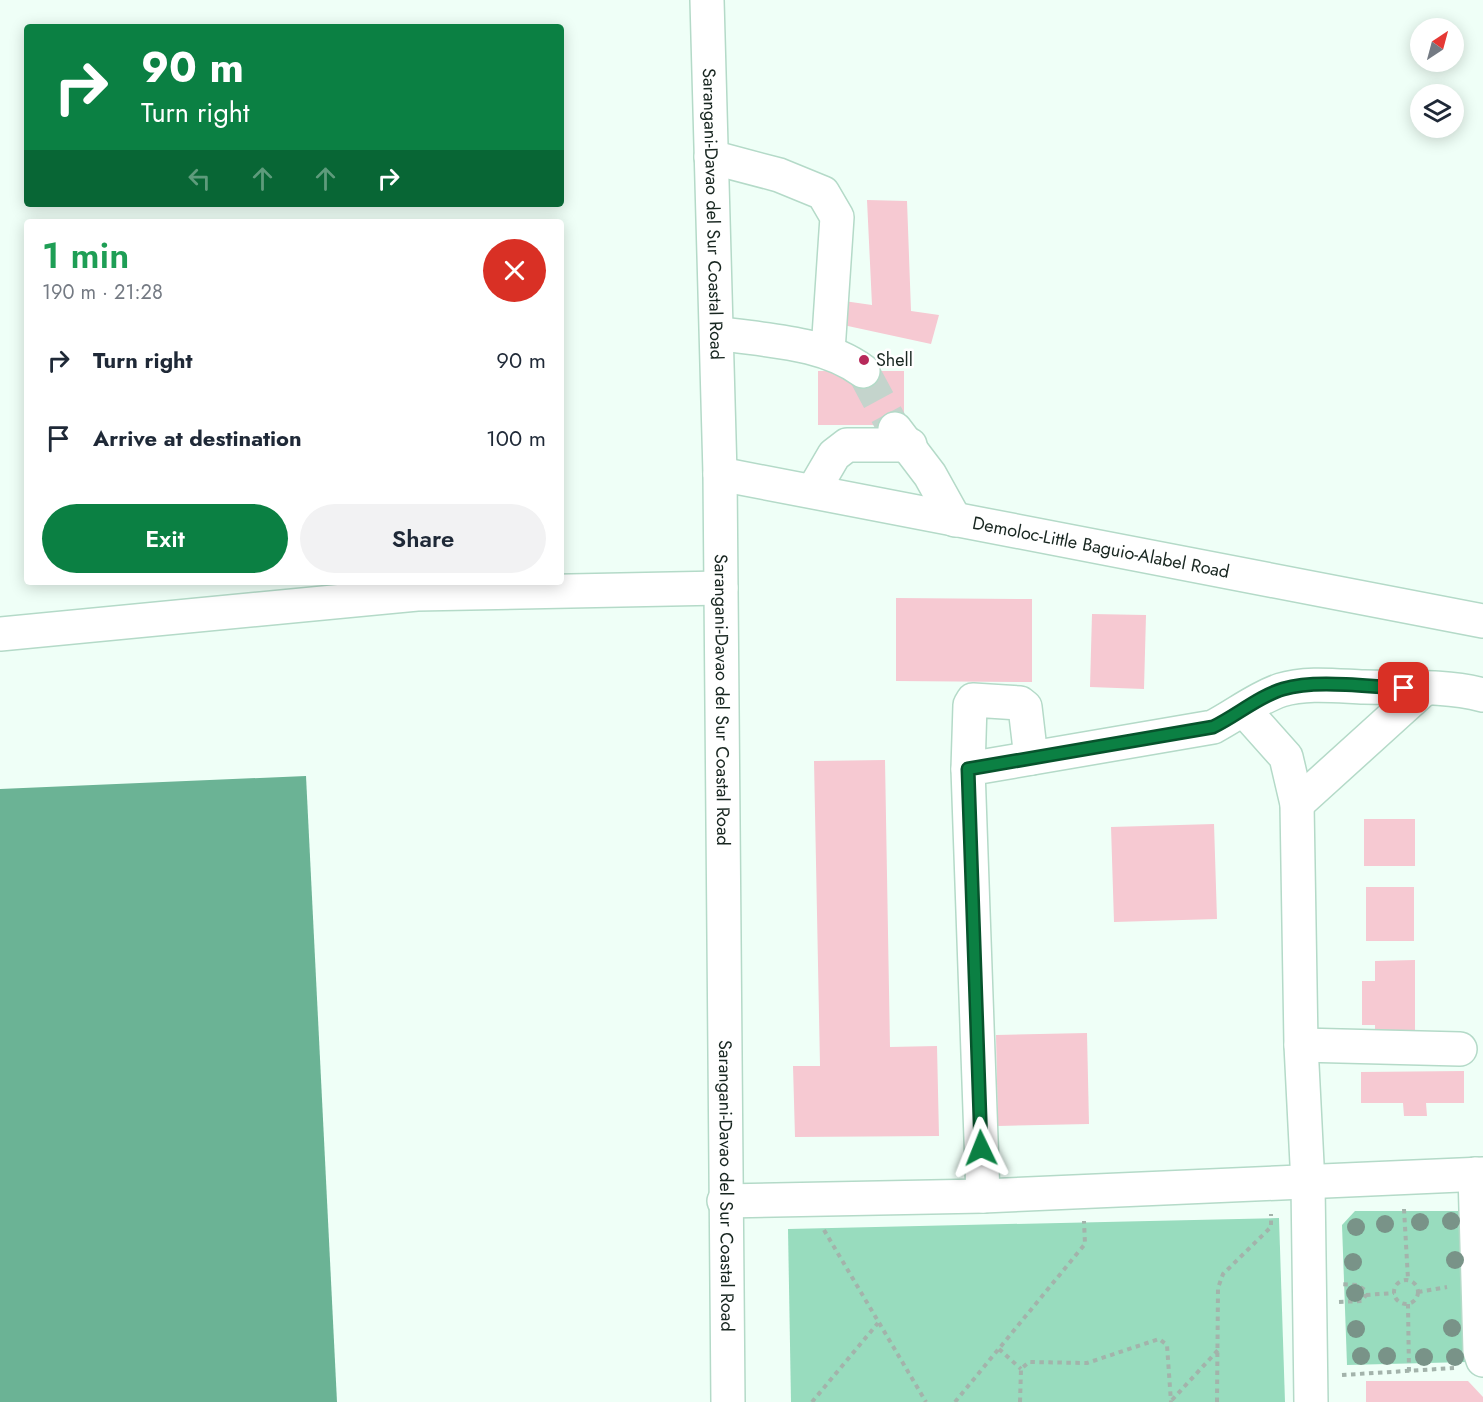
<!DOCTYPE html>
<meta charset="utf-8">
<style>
:root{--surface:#fff;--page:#f2f2f3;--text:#1f2937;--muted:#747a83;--accent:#0b8043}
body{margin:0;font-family:Jost,sans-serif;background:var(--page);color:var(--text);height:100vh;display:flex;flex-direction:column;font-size:22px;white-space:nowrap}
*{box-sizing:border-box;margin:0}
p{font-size:20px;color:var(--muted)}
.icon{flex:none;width:33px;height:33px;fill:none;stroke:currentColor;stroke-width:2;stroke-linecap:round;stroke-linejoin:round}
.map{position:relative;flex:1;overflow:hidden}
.sheet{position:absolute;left:24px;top:219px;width:540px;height:366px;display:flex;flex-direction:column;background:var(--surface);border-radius:6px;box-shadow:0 3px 15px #0003}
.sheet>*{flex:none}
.hud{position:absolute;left:24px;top:24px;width:540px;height:183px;border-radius:6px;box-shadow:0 3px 15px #0003;background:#0b8043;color:#fff;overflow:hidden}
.needle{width:39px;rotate:36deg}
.controls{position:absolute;left:1410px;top:18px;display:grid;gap:12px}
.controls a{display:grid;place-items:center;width:54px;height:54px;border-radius:50%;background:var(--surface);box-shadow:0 3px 15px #0003;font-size:30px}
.pin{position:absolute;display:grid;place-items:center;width:51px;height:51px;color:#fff;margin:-26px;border-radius:12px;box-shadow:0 3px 9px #0006}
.me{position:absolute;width:66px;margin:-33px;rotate:358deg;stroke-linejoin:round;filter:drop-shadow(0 0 4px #0008)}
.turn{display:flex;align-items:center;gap:21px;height:126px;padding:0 18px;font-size:27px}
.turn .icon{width:78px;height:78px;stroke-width:2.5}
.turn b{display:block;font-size:42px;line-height:51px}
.lanes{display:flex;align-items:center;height:57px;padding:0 18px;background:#0003;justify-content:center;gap:30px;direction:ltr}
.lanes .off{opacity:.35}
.round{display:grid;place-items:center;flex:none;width:63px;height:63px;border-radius:32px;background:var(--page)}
.headline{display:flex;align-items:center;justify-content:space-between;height:102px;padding:0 18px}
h1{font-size:36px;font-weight:600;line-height:45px;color:#1e9e55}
.button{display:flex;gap:12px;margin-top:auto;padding:12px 18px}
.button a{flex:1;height:69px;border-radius:36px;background:var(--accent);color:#fff;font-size:24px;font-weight:600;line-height:69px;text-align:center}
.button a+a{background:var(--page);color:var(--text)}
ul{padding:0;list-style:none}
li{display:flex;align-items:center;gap:18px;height:78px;padding:0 18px}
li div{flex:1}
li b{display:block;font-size:22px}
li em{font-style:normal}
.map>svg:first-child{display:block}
</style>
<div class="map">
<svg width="1483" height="1402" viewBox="0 0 1483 1402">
<rect width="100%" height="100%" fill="#effff7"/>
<g fill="#98dcbe">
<path d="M1355,1211H1465L1467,1362L1347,1365L1342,1225Z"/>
<path d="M1279,1218L1285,1402H791L788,1229Z"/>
</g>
<path fill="#6bb395" d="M306,776L337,1402H0V789Z"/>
<g fill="#f6c9d2">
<path d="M867,200L907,201L911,311L939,315L931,344L834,323L837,300L872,305Z"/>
<rect x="818" y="371" width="86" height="54"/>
<path d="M896,598L1032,599V682L896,681Z"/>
<path d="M1092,614L1146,615L1144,689L1090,687Z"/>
<path d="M885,760L890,1047L937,1046L939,1136L795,1137L793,1066H820L814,761Z"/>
<rect x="1364" y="819" width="51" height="47"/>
<path d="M1214,824L1217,919L1114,922L1111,827Z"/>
<rect x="1366" y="887" width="48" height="54"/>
<path d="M1415,960V1041H1375V1025H1362V981H1375V961Z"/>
<path d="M1087,1033L1089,1124L998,1126L996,1035Z"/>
<path d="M1464,1071V1103H1426L1427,1116H1404L1403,1103H1361V1072Z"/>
<path d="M1366,1381H1468L1483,1397V1402H1366Z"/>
</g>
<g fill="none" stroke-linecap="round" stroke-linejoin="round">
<path stroke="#c4d4cc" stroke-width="33" stroke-dasharray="33 16" stroke-linecap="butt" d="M863,371L892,425"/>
<defs>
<g id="minor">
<path d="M711,157L779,175L823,193L837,217L828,351"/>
<path d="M717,333C766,341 822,341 863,371"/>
<path d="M895,429L930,475L955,520"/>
<path d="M813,491L834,455L847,445H910"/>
<path d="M0,634L417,594L721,588"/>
<path d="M1245,711L1286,757L1297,804L1301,1045L1308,1184L1311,1402"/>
<path d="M968,769L970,705L973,700L1020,703L1025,707L1031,758"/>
<path d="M1297,804L1425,688"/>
<path d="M1301,1045L1460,1049"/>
<path d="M1475,1174L1480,1351L1483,1360"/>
<path d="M983,1196L968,769L1213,727C1236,715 1257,698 1281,690C1306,682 1338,686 1364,687C1404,688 1445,685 1483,695"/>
<path d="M724,1201L983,1196L1483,1174"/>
</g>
<g id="major">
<path id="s1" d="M707,0L720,474L728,1402"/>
<path id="s2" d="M720,474L1483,621"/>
</g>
</defs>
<use href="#minor" stroke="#b4dac8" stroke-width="36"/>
<use href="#major" stroke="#b4dac8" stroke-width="36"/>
<g stroke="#a3b3ab" stroke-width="4" stroke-dasharray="4.5 4.5" stroke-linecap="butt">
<path d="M1404,1209L1408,1279"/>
<path d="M824,1230L926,1402"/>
<circle cx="1406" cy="1292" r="12"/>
<path d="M1418,1292L1447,1287"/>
<path d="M1366,1295L1394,1293"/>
<path d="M1339,1302L1362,1301L1366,1295L1365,1290L1357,1285L1340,1284"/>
<path d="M1408,1304L1409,1372"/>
<path d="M999,1349L1021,1369"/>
<path d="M1342,1375L1454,1368"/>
<path d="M1172,1400L1219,1349"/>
<path d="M812,1402L878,1323"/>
<path d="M955,1402L1085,1244L1084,1221"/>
<path d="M1020,1402L1021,1369L1029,1362L1087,1363L1159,1339L1167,1345L1171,1402"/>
<path d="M1217,1402L1218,1288L1223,1274L1271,1227V1214"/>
</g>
<use href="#minor" stroke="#fff" stroke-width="33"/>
<use href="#major" stroke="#fff" stroke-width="33"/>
</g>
<g fill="#799388">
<circle cx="1451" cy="1221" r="9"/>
<circle cx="1420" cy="1222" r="9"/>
<circle cx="1385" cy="1224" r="9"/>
<circle cx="1356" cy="1227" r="9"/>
<circle cx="1455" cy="1260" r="9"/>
<circle cx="1353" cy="1262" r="9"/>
<circle cx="1355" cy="1293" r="9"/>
<circle cx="1452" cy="1328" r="9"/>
<circle cx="1356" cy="1329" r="9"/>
<circle cx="1361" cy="1356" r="9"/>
<circle cx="1387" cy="1356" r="9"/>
<circle cx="1424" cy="1357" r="9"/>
<circle cx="1455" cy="1357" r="9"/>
</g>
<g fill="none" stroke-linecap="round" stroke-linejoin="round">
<defs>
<path id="route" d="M981,1148L968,769L1213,727C1236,716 1259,696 1283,689C1317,679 1368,687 1404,688"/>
</defs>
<use href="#route" stroke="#07532c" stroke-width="15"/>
<use href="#route" stroke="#0b8043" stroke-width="10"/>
</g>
<circle fill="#b7295a" stroke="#fff" stroke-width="2" cx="864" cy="360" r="6"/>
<g text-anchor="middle" stroke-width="5" stroke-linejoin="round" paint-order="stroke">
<g font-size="18" fill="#182620" stroke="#fff">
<text dy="6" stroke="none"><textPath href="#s1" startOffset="214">Sarangani-Davao del Sur Coastal Road</textPath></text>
<text dy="6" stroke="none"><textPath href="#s2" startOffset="388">Demoloc-Little Baguio-Alabel Road</textPath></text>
<text dy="6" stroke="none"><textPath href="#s1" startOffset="700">Sarangani-Davao del Sur Coastal Road</textPath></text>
<text dy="6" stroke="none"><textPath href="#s1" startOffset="1186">Sarangani-Davao del Sur Coastal Road</textPath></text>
</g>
<g font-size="18" fill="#182620" stroke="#fff" text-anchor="start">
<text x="876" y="366">Shell</text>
</g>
</g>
</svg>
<div class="controls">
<a><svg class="needle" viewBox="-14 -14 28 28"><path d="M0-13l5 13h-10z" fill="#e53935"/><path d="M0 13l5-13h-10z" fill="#747a83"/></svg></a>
<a><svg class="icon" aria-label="layers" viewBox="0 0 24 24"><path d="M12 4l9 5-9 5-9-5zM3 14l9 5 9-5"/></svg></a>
</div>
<div class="pin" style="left:1404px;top:688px;background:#d93025"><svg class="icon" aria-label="arrive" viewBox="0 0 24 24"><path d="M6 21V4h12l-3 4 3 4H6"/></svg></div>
<svg class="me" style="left:981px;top:1148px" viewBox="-20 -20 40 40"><path d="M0-17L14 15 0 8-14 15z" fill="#0b8043" stroke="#fff" stroke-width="4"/></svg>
<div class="hud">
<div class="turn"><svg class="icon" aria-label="right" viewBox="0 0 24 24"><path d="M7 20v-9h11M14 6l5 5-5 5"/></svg><div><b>90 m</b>Turn right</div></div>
<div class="lanes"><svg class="icon off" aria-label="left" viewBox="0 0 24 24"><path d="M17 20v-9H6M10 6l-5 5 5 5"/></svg><svg class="icon off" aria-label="ahead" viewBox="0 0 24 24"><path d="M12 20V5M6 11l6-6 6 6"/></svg><svg class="icon off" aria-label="ahead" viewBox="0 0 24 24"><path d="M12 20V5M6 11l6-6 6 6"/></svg><svg class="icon" aria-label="right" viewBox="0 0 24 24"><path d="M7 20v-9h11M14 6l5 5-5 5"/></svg></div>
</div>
<section class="sheet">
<div class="headline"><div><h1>1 min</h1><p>190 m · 21:28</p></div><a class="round" style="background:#d93025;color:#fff"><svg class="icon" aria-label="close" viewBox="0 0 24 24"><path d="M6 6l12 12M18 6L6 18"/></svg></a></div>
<ul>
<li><svg class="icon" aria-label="right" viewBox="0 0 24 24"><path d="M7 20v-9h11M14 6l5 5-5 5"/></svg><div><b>Turn right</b></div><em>90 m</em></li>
<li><svg class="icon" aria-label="arrive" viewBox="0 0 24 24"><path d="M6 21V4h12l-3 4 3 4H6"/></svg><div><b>Arrive at destination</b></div><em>100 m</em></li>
</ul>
<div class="button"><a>Exit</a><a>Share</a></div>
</section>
</div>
